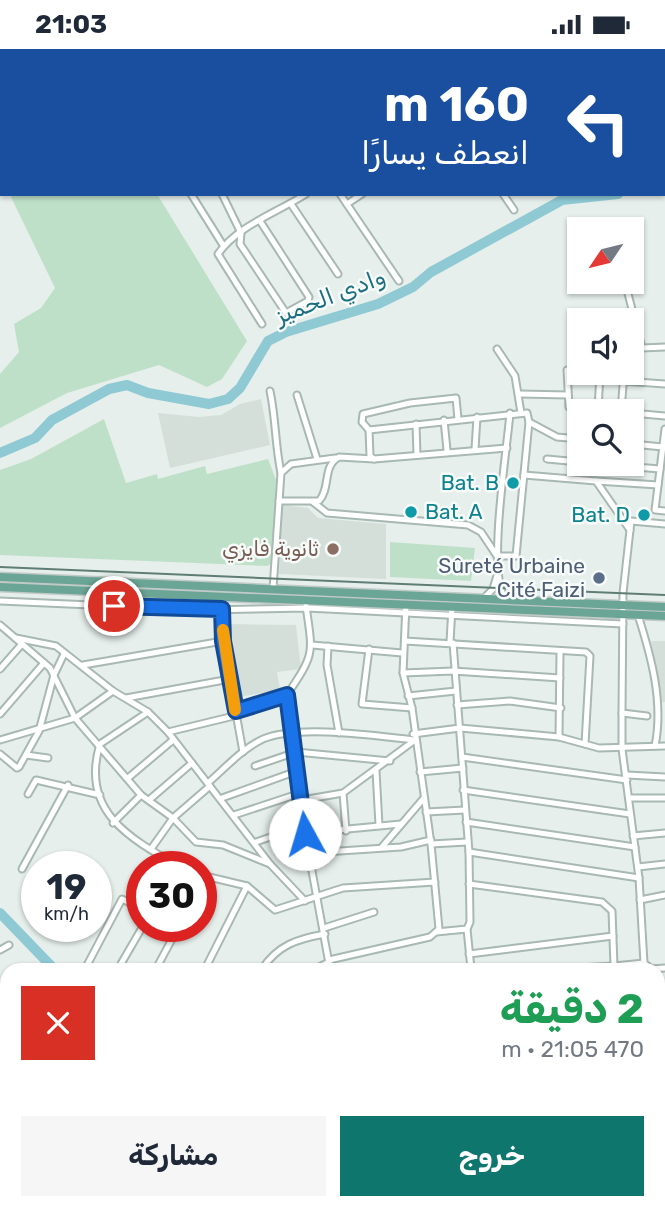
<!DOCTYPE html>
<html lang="ar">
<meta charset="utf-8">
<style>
:root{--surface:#fff;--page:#f6f6f7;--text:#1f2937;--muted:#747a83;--accent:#0f766e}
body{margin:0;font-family:Rubik,Cairo,sans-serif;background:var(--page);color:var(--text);direction:rtl;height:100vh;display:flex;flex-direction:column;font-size:26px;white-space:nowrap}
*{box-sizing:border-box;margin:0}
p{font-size:23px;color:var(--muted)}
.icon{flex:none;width:38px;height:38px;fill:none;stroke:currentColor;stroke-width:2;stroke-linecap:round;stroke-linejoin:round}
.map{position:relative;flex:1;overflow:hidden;direction:ltr}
.side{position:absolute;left:0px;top:914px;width:665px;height:247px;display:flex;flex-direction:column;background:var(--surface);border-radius:21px 21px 0 0;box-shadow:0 2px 5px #0004;direction:rtl}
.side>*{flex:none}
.hud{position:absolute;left:0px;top:0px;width:665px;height:147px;box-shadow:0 2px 5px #0004;direction:rtl;background:#1a4fa0;color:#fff;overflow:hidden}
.needle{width:46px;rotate:235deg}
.buttons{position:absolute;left:567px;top:168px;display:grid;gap:14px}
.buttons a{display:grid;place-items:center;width:77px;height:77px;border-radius:0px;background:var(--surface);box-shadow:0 2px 5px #0004;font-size:35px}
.speed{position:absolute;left:21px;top:802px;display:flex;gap:14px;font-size:35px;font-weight:700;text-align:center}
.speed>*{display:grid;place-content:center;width:91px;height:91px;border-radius:50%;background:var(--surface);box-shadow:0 2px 5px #0004;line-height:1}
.speed small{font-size:18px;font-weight:400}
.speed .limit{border:10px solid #d22;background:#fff;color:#111}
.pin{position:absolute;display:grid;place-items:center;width:60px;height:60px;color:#fff;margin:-30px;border:4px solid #fff;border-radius:50%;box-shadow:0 2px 7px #0007}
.me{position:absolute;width:77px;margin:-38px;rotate:354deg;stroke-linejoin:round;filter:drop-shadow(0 0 5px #0008)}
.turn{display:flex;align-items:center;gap:24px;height:147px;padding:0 21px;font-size:32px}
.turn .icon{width:91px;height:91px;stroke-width:2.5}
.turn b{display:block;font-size:49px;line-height:60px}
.round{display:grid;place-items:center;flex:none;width:74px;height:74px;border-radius:0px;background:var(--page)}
.headline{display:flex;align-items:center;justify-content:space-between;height:119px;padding:0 21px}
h1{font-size:42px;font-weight:700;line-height:52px;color:#1e9e55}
.action{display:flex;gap:14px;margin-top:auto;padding:14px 21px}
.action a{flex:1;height:80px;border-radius:0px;background:var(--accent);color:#fff;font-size:28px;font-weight:700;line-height:80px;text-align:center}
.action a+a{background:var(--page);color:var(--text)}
.status{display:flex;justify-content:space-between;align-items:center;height:49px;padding:0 35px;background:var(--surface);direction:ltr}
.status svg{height:19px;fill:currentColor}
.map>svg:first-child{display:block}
</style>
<div class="status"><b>21:03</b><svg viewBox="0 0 49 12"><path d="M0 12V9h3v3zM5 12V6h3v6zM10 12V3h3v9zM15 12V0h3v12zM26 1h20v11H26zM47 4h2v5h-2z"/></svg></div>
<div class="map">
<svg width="665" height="1159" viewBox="0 0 665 1159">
<rect width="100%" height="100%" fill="#e6efeb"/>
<g fill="#d4dfda">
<path d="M261,350L270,396L170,419L158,364L199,368L221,366L240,355Z"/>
<path d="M282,456L308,459L318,469L386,475V530L279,525Z"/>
<path d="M227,575L296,576L301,620L277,623L280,641L239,648Z"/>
<path d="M651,592H665V653H662Z"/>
</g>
<g fill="#bfe0c8">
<path d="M15,145H157L247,292L222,330L207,338L159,316L67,344L0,379V325L19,303L14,275L41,259L55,239L11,148Z"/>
<path d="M104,370L126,434L157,425L158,430L205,417L207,425L268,410L276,431L272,513L268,517L0,506V421L31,410Z"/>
<path d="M390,493L475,499L471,532L390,528Z"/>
</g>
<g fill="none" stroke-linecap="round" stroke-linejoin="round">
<g stroke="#8ec9d4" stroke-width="10">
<path d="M663,129H665"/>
<path d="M0,404L35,389L52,371L109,340L127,336L148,344L209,355L228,350L240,339L268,292L286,283L378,255L413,238L431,223L562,151L618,145"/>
<path d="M0,864L54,920"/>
<path d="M234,1153L235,1159"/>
</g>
<defs>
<g id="street">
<path d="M25,0L27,2"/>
<path d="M149,0L150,2"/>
<path d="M190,0L191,2"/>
<path d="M211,0L212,2"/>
<path d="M249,0L250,2"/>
<path d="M531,0L532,2"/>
<path d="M571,0L572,2"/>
<path d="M618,0V2"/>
<path d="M651,0V2"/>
<path d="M469,2L472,0"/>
<path d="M0,12L2,13"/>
<path d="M0,30L2,28"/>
<path d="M663,49L665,56"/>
<path d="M0,62L2,64"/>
<path d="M663,83L665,82"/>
<path d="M0,96H2"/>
<path d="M191,145L223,196"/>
<path d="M222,145L241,184L240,195L286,264L308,252L309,248L260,172"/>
<path d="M340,145L399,232"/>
<path d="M503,145L514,161"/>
<path d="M291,155L338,225"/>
<path d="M347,155L362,145"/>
<path d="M609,175L610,180"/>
<path d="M625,233L642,299L665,298"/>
<path d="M262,275L218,205C237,177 278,163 306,145"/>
<path d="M497,300L515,327L521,364"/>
<path d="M632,302L642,299"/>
<path d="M567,321L569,358L614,362"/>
<path d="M623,332L665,335"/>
<path d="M270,342C276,370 275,396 281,424"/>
<path d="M520,345L568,346"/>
<path d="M297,346L317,410"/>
<path d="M598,361L600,324"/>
<path d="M621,362L624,324"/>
<path d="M632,364L665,367"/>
<path d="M444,371L447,401"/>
<path d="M529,373L557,388L579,390"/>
<path d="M416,375L417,406"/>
<path d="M665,380L655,461L665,462"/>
<path d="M369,381L362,373L363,365L410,354L456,349L458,370"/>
<path d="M632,395L663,398"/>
<path d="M475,400L477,368"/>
<path d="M547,410L579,413"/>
<path d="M599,415L660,420"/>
<path d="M524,426L596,432L630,481"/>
<path d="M596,432L658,436"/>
<path d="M279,452H319C331,439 322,417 339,408L374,410L507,399"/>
<path d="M313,453L327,464L468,476L481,483L497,507H516L529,373L527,364L369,381L370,407L374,410"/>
<path d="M273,540L281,424L291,415L335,409"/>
<path d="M221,547L223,592L243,703"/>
<path d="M485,548L493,540L498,523"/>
<path d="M505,549C487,524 507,401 510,364"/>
<path d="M0,552L204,561L307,559L623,575"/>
<path d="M306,557C313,606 315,604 287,646L305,784L330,920"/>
<path d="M638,566C651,607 664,653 655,697"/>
<path d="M0,576L50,619L75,669L141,746L173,769L196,793L223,796L270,815"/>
<path d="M16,589L56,597L113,642L148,663L168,683L270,815L305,852"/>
<path d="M405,592L586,603L590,607L585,695"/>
<path d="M450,593L452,558"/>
<path d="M312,596L402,604"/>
<path d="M328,597L327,616L339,684"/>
<path d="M369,600L362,655L412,659"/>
<path d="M83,616L223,592"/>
<path d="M0,620L22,595"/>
<path d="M403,624L453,622L560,629"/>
<path d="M408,647L456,642"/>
<path d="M126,649L230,630"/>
<path d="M457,656L510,652L561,659"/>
<path d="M236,662L287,646"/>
<path d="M148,663L100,695C80,761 128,789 179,817"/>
<path d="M622,664V700L639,829L644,914L651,920"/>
<path d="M0,665L44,614"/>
<path d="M647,667L622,664L623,544L631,472L665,475"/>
<path d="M168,683L234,667"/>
<path d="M413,685L460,679L559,688L599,699L665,697"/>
<path d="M559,688L560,603"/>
<path d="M0,691L75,669L113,642"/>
<path d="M0,705L17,719L19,718L39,682L54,626L64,605"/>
<path d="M26,706L48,709"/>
<path d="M462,708L627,731"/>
<path d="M255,717L296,703L390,712"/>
<path d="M376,722L379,776"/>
<path d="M420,723L463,719"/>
<path d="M627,726L665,728"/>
<path d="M128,729L173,691"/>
<path d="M208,734C225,719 242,700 263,690C297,675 377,687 415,691"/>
<path d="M463,741L630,765"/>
<path d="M343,744L346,782"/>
<path d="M28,745L36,731L100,746"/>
<path d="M222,749L297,722"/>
<path d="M629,749H665"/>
<path d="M149,751L192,714"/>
<path d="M302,751L343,744L415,691"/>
<path d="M426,763L465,761"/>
<path d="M234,766L301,744"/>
<path d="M466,773L635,798"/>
<path d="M113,774L141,746"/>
<path d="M305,784L401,775"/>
<path d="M633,787L665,784"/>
<path d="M256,793L305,776"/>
<path d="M431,795L467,793"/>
<path d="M382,798L424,749"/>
<path d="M151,800L173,769L210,737"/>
<path d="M469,803L639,829"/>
<path d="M309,804L401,798L431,791"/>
<path d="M638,818L665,815"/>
<path d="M22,820L68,736"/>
<path d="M201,826L247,837L275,861L343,839L435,833"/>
<path d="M469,835L602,853L612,862L614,917L644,914"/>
<path d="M640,851L665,846"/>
<path d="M324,879L374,863"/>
<path d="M467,880L471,920"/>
<path d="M436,883L467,880L470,873L469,803L453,594"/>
<path d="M0,901L9,896"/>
<path d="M469,905L613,887"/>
<path d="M329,911L430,888L439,880L431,795L412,659L403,624L406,555"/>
<path d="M85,920L122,850L142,860"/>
<path d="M118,920L143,877"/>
<path d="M156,920L179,877"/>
<path d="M205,920L247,837"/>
<path d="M262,920C278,896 297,890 325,885"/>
<path d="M315,920L329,913"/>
<path d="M403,920H413"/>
<path d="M560,920L614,917"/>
<path d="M651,920L665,919"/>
<path d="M0,937L7,941"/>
<path d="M0,962L7,958"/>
<path d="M658,980L664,1010"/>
<path d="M0,1008L7,1004"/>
<path d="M658,1011L664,1010L665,1044"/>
<path d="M658,1068L665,1067"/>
<path d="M0,1077L7,1073"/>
<path d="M658,1097L665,1096"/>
<path d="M0,1103L7,1099"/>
<path d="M658,1127L665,1126"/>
<path d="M41,1153L44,1159"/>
<path d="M82,1153L86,1159"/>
<path d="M103,1153L106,1159"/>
<path d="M113,1153L116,1159"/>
<path d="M204,1153L205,1159"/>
<path d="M253,1153L254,1159"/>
<path d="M283,1153L284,1159"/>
<path d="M309,1153L310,1159"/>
<path d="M336,1153L337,1159"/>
<path d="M363,1153L364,1159"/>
<path d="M431,1153L432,1159"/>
<path d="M485,1153L486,1159"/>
<path d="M517,1153L518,1159"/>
<path d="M547,1153L548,1159"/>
<path d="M136,1159L150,1153"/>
<path d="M613,1159L620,1158"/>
</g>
<g id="secondary">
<path d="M160,2L163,0"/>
<path d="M0,107H2"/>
</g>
<g id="primary">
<path d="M0,528L665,558"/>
<path d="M0,538L665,567"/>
</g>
</defs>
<use href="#street" stroke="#a8b8b2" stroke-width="9"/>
<use href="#secondary" stroke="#a4bbb3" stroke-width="10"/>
<use href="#primary" stroke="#c2cac8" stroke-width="11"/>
<use href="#street" stroke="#fff" stroke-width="5"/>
<use href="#secondary" stroke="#fff" stroke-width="7"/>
<use href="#primary" stroke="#6aa596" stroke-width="8"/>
<path stroke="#5f7d75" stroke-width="2" d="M0,518L665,546"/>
</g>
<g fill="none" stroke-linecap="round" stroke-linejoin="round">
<defs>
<path id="route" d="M114,557L222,560L223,592L236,662L287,646L305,785"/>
</defs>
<use href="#route" stroke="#114b97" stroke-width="18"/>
<use href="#route" stroke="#1a73e8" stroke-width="12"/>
<path stroke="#f59e0b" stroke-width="12" d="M223,581L235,661"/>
</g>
<g fill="#0f9aa8" stroke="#f7fbf9" stroke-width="2.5">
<circle cx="513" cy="434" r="7"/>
<circle cx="411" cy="463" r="7"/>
<circle cx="644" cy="466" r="7"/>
</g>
<circle fill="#8d6e63" stroke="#f7fbf9" stroke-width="2.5" cx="333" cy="500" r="7"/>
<circle fill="#5c6f8a" stroke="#f7fbf9" stroke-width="2.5" cx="599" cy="529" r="7"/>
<g text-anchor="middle" stroke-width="5" stroke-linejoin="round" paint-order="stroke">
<g font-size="21" fill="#0d838f" stroke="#f7fbf9" text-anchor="end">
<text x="499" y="441">Bat. B</text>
<text x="425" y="470" text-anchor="start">Bat. A</text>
<text x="630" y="473">Bat. D</text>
</g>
<g font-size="21" fill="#785e54" stroke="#f7fbf9" text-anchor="end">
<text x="319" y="507">ثانوية فايزي</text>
</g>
<g font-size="21" fill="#4e5e75" stroke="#f7fbf9" text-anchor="end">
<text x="585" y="524">Sûreté Urbaine<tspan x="585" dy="24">Cité Faizi</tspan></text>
</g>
<g font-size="23" font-style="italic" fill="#1c6f80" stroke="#f7fbf9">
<text transform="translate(330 247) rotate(-21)" y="8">وادي الحميز</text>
</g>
</g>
</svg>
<div class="buttons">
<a><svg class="needle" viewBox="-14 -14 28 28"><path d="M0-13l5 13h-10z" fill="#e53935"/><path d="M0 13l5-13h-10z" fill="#747a83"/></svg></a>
<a><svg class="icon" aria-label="sound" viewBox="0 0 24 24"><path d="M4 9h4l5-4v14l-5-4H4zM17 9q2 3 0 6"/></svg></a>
<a><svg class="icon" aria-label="search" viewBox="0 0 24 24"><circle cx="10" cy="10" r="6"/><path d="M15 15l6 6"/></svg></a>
</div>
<div class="speed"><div>19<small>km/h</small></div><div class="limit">30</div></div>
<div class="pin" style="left:114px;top:557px;background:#d93025"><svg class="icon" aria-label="arrive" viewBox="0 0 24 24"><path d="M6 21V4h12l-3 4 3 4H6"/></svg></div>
<svg class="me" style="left:305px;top:785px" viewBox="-20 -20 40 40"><circle r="19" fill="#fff"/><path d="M0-13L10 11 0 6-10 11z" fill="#1a73e8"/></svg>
<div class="hud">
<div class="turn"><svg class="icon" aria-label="left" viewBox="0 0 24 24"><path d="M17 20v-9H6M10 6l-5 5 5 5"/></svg><div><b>160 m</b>انعطف يسارًا</div></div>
</div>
<section class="side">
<div class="headline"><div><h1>2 دقيقة</h1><p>470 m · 21:05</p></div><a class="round" style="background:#d93025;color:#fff"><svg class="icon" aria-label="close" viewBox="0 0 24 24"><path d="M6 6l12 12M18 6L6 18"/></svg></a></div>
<div class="action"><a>خروج</a><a>مشاركة</a></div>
</section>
</div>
